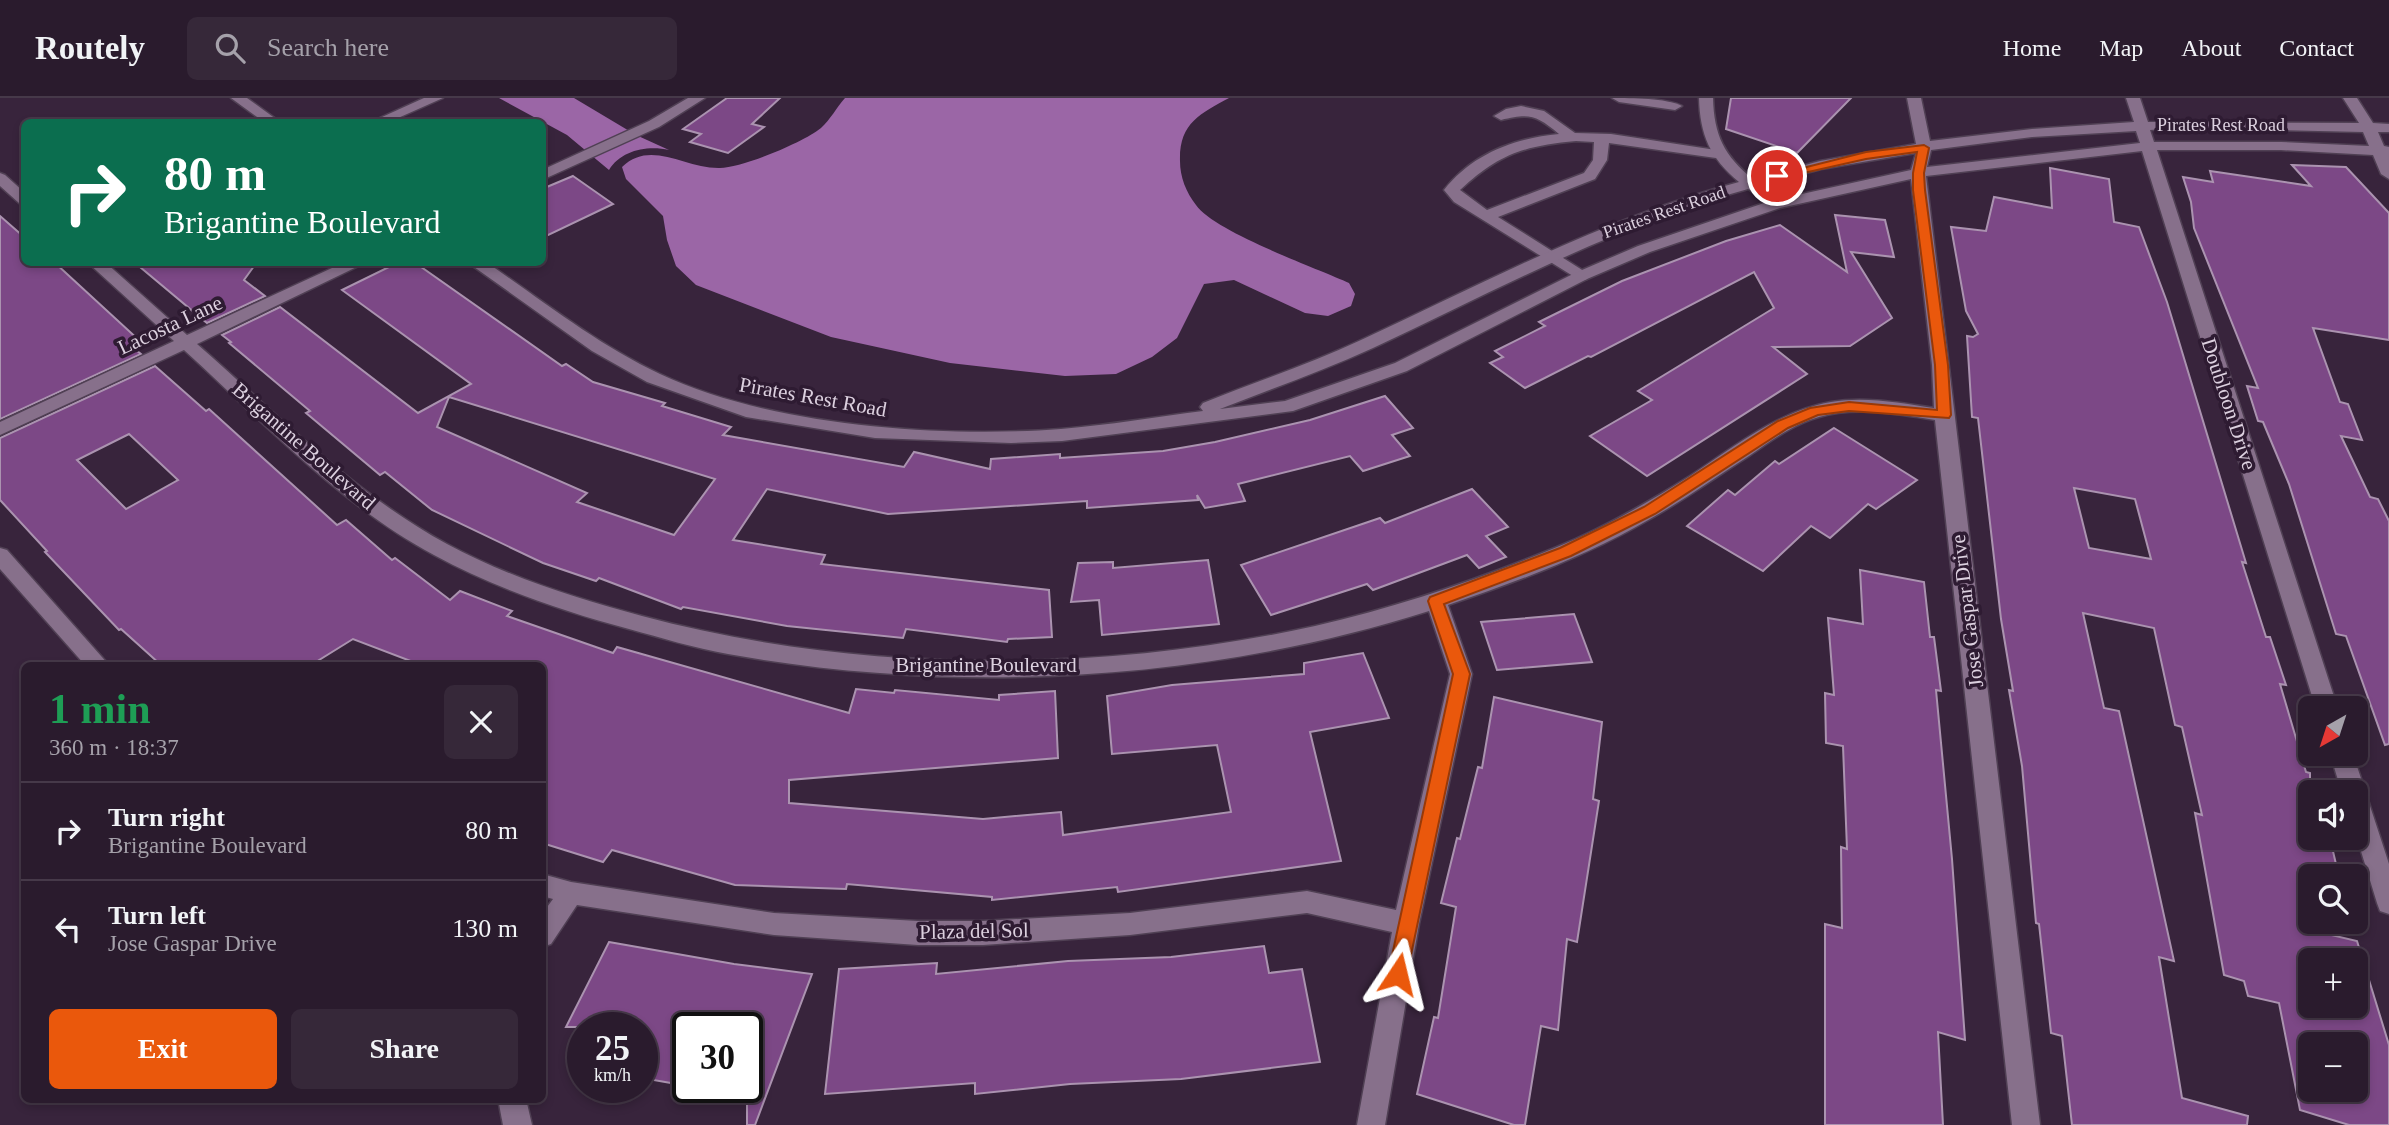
<!DOCTYPE html>
<meta charset="utf-8">
<style>
:root{--surface:#2a1b2d;--page:#362839;--text:#f1f3f6;--muted:#a5a1aa;--line:#463949;--accent:#ea580c}
body{margin:0;font-family:Georgia,serif;background:var(--page);color:var(--text);height:100vh;display:flex;flex-direction:column;font-size:26px;white-space:nowrap}
*{box-sizing:border-box;margin:0}
p{font-size:23px;color:var(--muted)}
.icon{flex:none;width:38px;height:38px;fill:none;stroke:currentColor;stroke-width:2;stroke-linecap:round;stroke-linejoin:round}
.map{position:relative;flex:1;overflow:hidden}
.details{position:absolute;left:21px;top:564px;width:525px;height:441px;display:flex;flex-direction:column;background:var(--surface);border-radius:10px;box-shadow:0 4px 10px #0003,0 0 0 2px var(--line)}
.details>*{flex:none}
.guide{position:absolute;left:21px;top:21px;width:525px;height:147px;border-radius:10px;box-shadow:0 4px 10px #0003,0 0 0 2px var(--line);background:#0b6e4f;color:#fff;overflow:hidden}
.needle{width:46px;rotate:219deg}
.buttons{position:absolute;left:2298px;top:598px;display:grid;gap:14px}
.buttons a{display:grid;place-items:center;width:70px;height:70px;border-radius:10px;background:var(--surface);box-shadow:0 4px 10px #0003,0 0 0 2px var(--line);font-size:35px}
.speed{position:absolute;left:567px;top:914px;display:flex;gap:14px;font-size:35px;font-weight:700;text-align:center}
.speed>*{display:grid;place-content:center;width:91px;height:91px;border-radius:50%;background:var(--surface);box-shadow:0 4px 10px #0003,0 0 0 2px var(--line);line-height:1}
.speed small{font-size:18px;font-weight:400}
.speed .limit{border:4px solid #111;border-radius:10px;background:#fff;color:#111}
.pin{position:absolute;display:grid;place-items:center;width:60px;height:60px;color:#fff;margin:-30px;border:4px solid #fff;border-radius:50%;box-shadow:0 2px 7px #0007}
.me{position:absolute;width:77px;margin:-38px;rotate:10deg;stroke-linejoin:round;filter:drop-shadow(0 0 5px #0008)}
.turn{display:flex;align-items:center;gap:24px;height:147px;padding:0 28px;font-size:32px}
.turn .icon{width:91px;height:91px;stroke-width:2.5}
.turn b{display:block;font-size:49px;line-height:60px}
.round{display:grid;place-items:center;flex:none;width:74px;height:74px;border-radius:10px;background:var(--page)}
.summary{display:flex;align-items:center;justify-content:space-between;height:119px;padding:0 28px}
h1{font-size:42px;font-weight:700;line-height:52px;color:#1e9e55}
.action{display:flex;gap:14px;margin-top:auto;padding:14px 28px}
.action a{flex:1;height:80px;border-radius:10px;background:var(--accent);color:#fff;font-size:28px;font-weight:700;line-height:80px;text-align:center}
.action a+a{background:var(--page);color:var(--text)}
ul{padding:0;list-style:none}
li{display:flex;align-items:center;gap:21px;height:98px;padding:0 28px;border-top:2px solid var(--line)}
li div{flex:1}
li b{display:block;font-size:26px}
li em{font-style:normal}
header{display:flex;align-items:center;gap:42px;box-sizing:border-box;height:98px;padding:0 35px;background:var(--surface);border-bottom:2px solid var(--line)}
header strong{font-size:33px}
nav{display:flex;gap:38px;margin-inline-start:auto;font-size:24px}
.search{width:490px;height:63px;background:var(--page);display:flex;align-items:center;gap:18px;box-sizing:border-box;padding:0 24px;border-radius:10px;color:var(--muted);font-size:26px}
.map>svg:first-child{display:block}
</style>
<header>
<strong>Routely</strong>
<div class="search"><svg class="icon" aria-label="search" viewBox="0 0 24 24"><circle cx="10" cy="10" r="6"/><path d="M15 15l6 6"/></svg>Search here</div>
<nav><a>Home</a><a>Map</a><a>About</a><a>Contact</a></nav>
</header>
<div class="map">
<svg width="2389" height="1027" viewBox="0 0 2389 1027">
<rect width="100%" height="100%" fill="#38243c"/>
<g fill="#9b66a6">
<path d="M499,0H574L636,37L669,52C648,47 621,52 609,72L567,37Z"/>
<path d="M845,0H1229C1200,16 1179,25 1180,63C1180,79 1186,94 1196,107C1215,134 1316,170 1349,185L1355,196L1351,208L1328,218L1305,215L1234,182L1204,186L1177,240L1152,259L1116,276L1065,278L950,265L831,239L696,187L676,168L667,142L663,118L626,81L622,69C651,41 685,71 720,70C742,70 804,44 821,30C830,22 837,9 845,0Z"/>
</g>
<g fill="#7c4886" stroke="#ab93b0" stroke-width="2" fill-rule="evenodd">
<path d="M727,0H780L752,26L764,29L728,55L690,44L701,36L683,31Z"/>
<path d="M1731,0H1851L1797,55L1726,31Z"/>
<path d="M2292,67L2346,69L2389,115V242L2313,230L2340,304L2348,306L2362,342L2341,338L2370,399L2378,401L2389,423V646L2385,647L2346,538L2336,536L2289,386L2263,324L2258,323L2247,288L2258,290L2194,130L2191,104L2183,79L2213,84L2210,73L2311,88Z"/>
<path d="M2050,70L2109,81L2114,124L2139,129L2167,204L2246,465L2242,464L2266,539H2270L2286,587L2280,586L2306,674L2310,675V744L2332,749L2339,779H2310V832L2357,843L2389,947V1027H2349L2300,1012L2279,905L2248,898L2244,883L2224,877L2195,715L2202,717L2182,629L2175,627L2154,530L2083,515L2104,610L2119,613L2174,863L2159,859L2182,1000L2248,1018L2247,1027H2072L2062,938L2051,935L2039,826L2036,825L2022,668L2009,592L2013,593L2001,521L1978,320L1972,319L1967,238L1973,239L1978,236L1966,213L1951,129L1986,133L1994,99L2052,110ZM2074,390L2135,401L2151,461L2089,450ZM2310,863H2356V908H2310ZM2310,947H2356V992H2310Z"/>
<path d="M573,78L613,106L542,140V91Z"/>
<path d="M1835,117L1885,122L1894,159L1851,154L1892,220L1850,248L1773,249L1807,276L1647,378L1590,338L1652,302L1638,293L1774,210L1754,174L1591,259L1588,258L1525,290L1490,265L1503,259L1495,253L1545,228L1539,224L1622,183L1726,143L1780,127L1847,174Z"/>
<path d="M0,118L24,139V164H54L141,244L132,249L141,256L0,321Z"/>
<path d="M134,164H257L244,182L265,198L207,225Z"/>
<path d="M399,164H414L562,268L566,266L593,284L665,305L662,308L731,329L723,337L904,369L914,354L990,371L991,361L1060,356V360L1163,353L1215,344L1310,322L1385,298L1413,330L1392,337L1410,358L1363,373L1350,358L1238,386L1245,403L1205,410L1197,397L1198,402L1087,410V403L888,416L767,391L733,442L825,457L821,466L1049,492L1052,539L1008,541L1007,544L906,531L903,540L787,528L683,509L681,511L599,480L596,483L543,465L432,412L385,374L380,377L306,315L310,313L229,245L231,244L222,237L280,209L418,315L471,286L342,192ZM449,299L715,381L674,437L577,404L587,395L437,329Z"/>
<path d="M155,268L206,313L209,311L337,427L346,422L392,462L395,460L450,502L460,493L512,513L507,518L613,555L617,549L849,615L856,591L894,595L895,592L999,602V597L1055,593L1058,660L789,682V705L983,721L1061,714L1063,737L1231,714L1217,647L1112,656L1107,598L1172,587L1304,576V565L1363,555L1389,620L1310,634L1341,763L1118,794L1117,789L992,802V799L847,786L846,791L735,787L612,752L603,764L542,745V567H421L353,541L311,567H161L121,531L119,532L45,454L47,453L0,402V340ZM129,336L178,382L126,411L77,362Z"/>
<path d="M1834,330L1917,382L1876,411L1868,406L1830,440L1811,428L1763,473L1687,428L1728,392L1735,397L1775,363L1779,366Z"/>
<path d="M1472,391L1508,429L1486,438L1506,459L1479,470L1467,457L1373,492L1367,486L1271,517L1241,467L1380,420L1385,425Z"/>
<path d="M1208,462L1219,526L1102,537L1099,502L1071,504L1078,465L1113,464V470Z"/>
<path d="M1860,472L1924,484L1930,539H1934L1941,593L1936,592L1952,761L1965,942L1938,934L1943,1027H1825V826L1842,830L1841,749L1847,751L1843,648L1826,645L1825,595L1834,597L1828,520L1863,526Z"/>
<path d="M1574,516L1592,564L1497,572L1481,524Z"/>
<path d="M1494,599L1602,624L1593,701L1599,703L1577,844L1567,841L1558,932L1541,928L1525,1027H1514L1417,996L1434,919L1438,920L1456,809L1441,805L1457,740L1460,741L1478,669L1482,670Z"/>
<path d="M609,844L734,866L812,876L755,1027H747V929H688V988L642,980V929H566Z"/>
<path d="M1264,848L1269,875L1302,871L1320,964L1181,981L1070,986L975,996V985L825,996L839,871L937,865L936,876L1068,863L1171,859Z"/>
</g>
<g fill="none" stroke-linecap="round" stroke-linejoin="round">
<defs>
<g id="lane">
<path d="M1612,0C1632,0 1666,0 1682,8L1675,12L1619,4Z"/>
<path d="M1521,8L1544,13L1575,35L1611,36L1716,52L1723,56L1716,60L1609,45L1607,62L1595,81L1498,119L1587,175L1589,178L1587,181L1581,183L1454,104L1444,92C1472,56 1515,40 1559,36C1536,17 1530,15 1501,22L1494,18L1506,11ZM1576,43L1594,44L1593,62L1584,75L1487,112L1460,92C1499,56 1523,48 1576,43Z"/>
</g>
<g id="street">
<path d="M231,0H247L280,24H264Z"/>
<path d="M424,0H443L389,24H371Z"/>
<path d="M688,0H705L659,29L542,82V72L649,23Z"/>
<path d="M1699,0H1713C1714,37 1724,58 1753,81L1820,63L1916,46L1907,0H1921L1930,43L2032,31L2134,24L2126,0H2140L2148,24L2359,25L2343,0H2357L2373,25L2389,26V34H2378L2384,48L2389,49V81L2381,76L2373,57L2281,52H2157L2338,611H2316L2142,53L1926,78L2040,1027H2012L1935,322C1897,316 1856,308 1819,319C1793,326 1771,343 1749,358C1716,379 1684,402 1650,421C1587,458 1516,484 1448,507L1472,576L1419,826L1385,1027H1357L1392,834L1307,815L1130,837L983,847H918L774,837L577,807L551,846L542,849V816L553,801L542,798V776L571,784L774,815L918,823H983L1130,815L1307,793L1396,812L1450,576L1429,513C1205,584 959,597 728,556C694,550 662,540 629,531C562,513 495,490 434,457C339,406 263,324 184,252L0,337V324L174,243L87,164H105L187,237L345,164H367L197,246C277,316 353,395 447,446C508,479 575,500 642,518C858,576 1096,576 1315,528C1398,509 1479,481 1557,449C1604,430 1647,405 1690,378C1734,349 1778,313 1831,304C1865,298 1901,305 1934,310L1932,267L1911,81L1780,110L1650,154L1587,181L1407,273L1293,313L1062,343L1011,345L875,340L746,319L647,284L592,253L467,164H486C543,203 598,247 660,276C770,328 940,340 1061,331C1109,327 1156,319 1203,313L1200,309L1203,305C1255,284 1310,266 1361,242C1486,184 1605,120 1739,84C1710,60 1700,37 1699,0ZM2178,30L2363,34L2369,48L2281,44H2154L2150,32ZM2136,33L2140,45L1927,69L1931,52L2032,39ZM1916,55L1911,72L1770,103L1638,148L1575,175L1395,265L1285,303L1220,311C1271,291 1323,273 1373,250C1497,192 1614,128 1748,91L1758,97L1763,95L1766,92L1762,87L1821,71Z"/>
<path d="M0,75L5,77L24,94V106L19,105L0,88Z"/>
<path d="M0,450L7,452L109,567H85L0,471Z"/>
<path d="M2330,656H2353L2389,766V816L2380,813L2377,805L2356,737V695H2342Z"/>
<path d="M498,1001H526L532,1027H503Z"/>
</g>
</defs>
<use href="#lane" stroke="#504054" stroke-width="3"/>
<use href="#street" stroke="#504054" stroke-width="3"/>
<use href="#lane" fill="#87708b" fill-rule="evenodd"/>
<use href="#street" fill="#87708b" fill-rule="evenodd"/>
</g>
<path fill="#ea580c" stroke="#983908" stroke-width="2" d="M1924,47L1929,50L1924,75L1925,92L1948,267L1951,317L1949,320L1849,313L1818,317L1788,330L1655,416L1571,458L1444,506L1470,576L1407,876L1405,883L1398,885L1391,883L1388,876L1453,576L1428,503L1430,499L1560,450L1644,409L1778,323L1810,310L1849,304L1937,312L1935,267L1913,92V75L1917,54L1866,61L1777,81L1771,78L1866,54Z"/>
<g text-anchor="middle" stroke-width="7" stroke-linejoin="round" paint-order="stroke">
<g font-size="18" fill="#dcd0df" stroke="#2e1b32">
<text x="2221" y="33">Pirates Rest Road</text>
<text transform="translate(1664 114) rotate(-19)" y="6">Pirates Rest Road</text>
</g>
<g font-size="21" fill="#dcd0df" stroke="#2e1b32">
<text transform="translate(170 227) rotate(-25)" y="7">Lacosta Lane</text>
<text transform="translate(813 299) rotate(10)" y="7">Pirates Rest Road</text>
<text transform="translate(2229 306) rotate(72)" y="7">Doubloon Drive</text>
<text transform="translate(304 348) rotate(41)" y="7">Brigantine Boulevard</text>
<text transform="translate(1967 513) rotate(-97)" y="7">Jose Gaspar Drive</text>
<text x="986" y="574">Brigantine Boulevard</text>
<text transform="translate(974 833) rotate(-1)" y="7">Plaza del Sol</text>
</g>
</g>
</svg>
<div class="buttons">
<a><svg class="needle" viewBox="-14 -14 28 28"><path d="M0-13l5 13h-10z" fill="#e53935"/><path d="M0 13l5-13h-10z" fill="#a5a1aa"/></svg></a>
<a><svg class="icon" aria-label="sound" viewBox="0 0 24 24"><path d="M4 9h4l5-4v14l-5-4H4zM17 9q2 3 0 6"/></svg></a>
<a><svg class="icon" aria-label="search" viewBox="0 0 24 24"><circle cx="10" cy="10" r="6"/><path d="M15 15l6 6"/></svg></a>
<a>+</a>
<a>−</a>
</div>
<div class="speed"><div>25<small>km/h</small></div><div class="limit">30</div></div>
<div class="pin" style="left:1777px;top:78px;background:#d93025"><svg class="icon" aria-label="arrive" viewBox="0 0 24 24"><path d="M6 21V4h12l-3 4 3 4H6"/></svg></div>
<svg class="me" style="left:1398px;top:876px" viewBox="-20 -20 40 40"><path d="M0-17L14 15 0 8-14 15z" fill="#ea580c" stroke="#fff" stroke-width="4"/></svg>
<div class="guide">
<div class="turn"><svg class="icon" aria-label="right" viewBox="0 0 24 24"><path d="M7 20v-9h11M14 6l5 5-5 5"/></svg><div><b>80 m</b>Brigantine Boulevard</div></div>
</div>
<section class="details">
<div class="summary"><div><h1>1 min</h1><p>360 m · 18:37</p></div><a class="round"><svg class="icon" aria-label="close" viewBox="0 0 24 24"><path d="M6 6l12 12M18 6L6 18"/></svg></a></div>
<ul>
<li><svg class="icon" aria-label="right" viewBox="0 0 24 24"><path d="M7 20v-9h11M14 6l5 5-5 5"/></svg><div><b>Turn right</b><p>Brigantine Boulevard</p></div><em>80 m</em></li>
<li><svg class="icon" aria-label="left" viewBox="0 0 24 24"><path d="M17 20v-9H6M10 6l-5 5 5 5"/></svg><div><b>Turn left</b><p>Jose Gaspar Drive</p></div><em>130 m</em></li>
</ul>
<div class="action"><a>Exit</a><a>Share</a></div>
</section>
</div>
